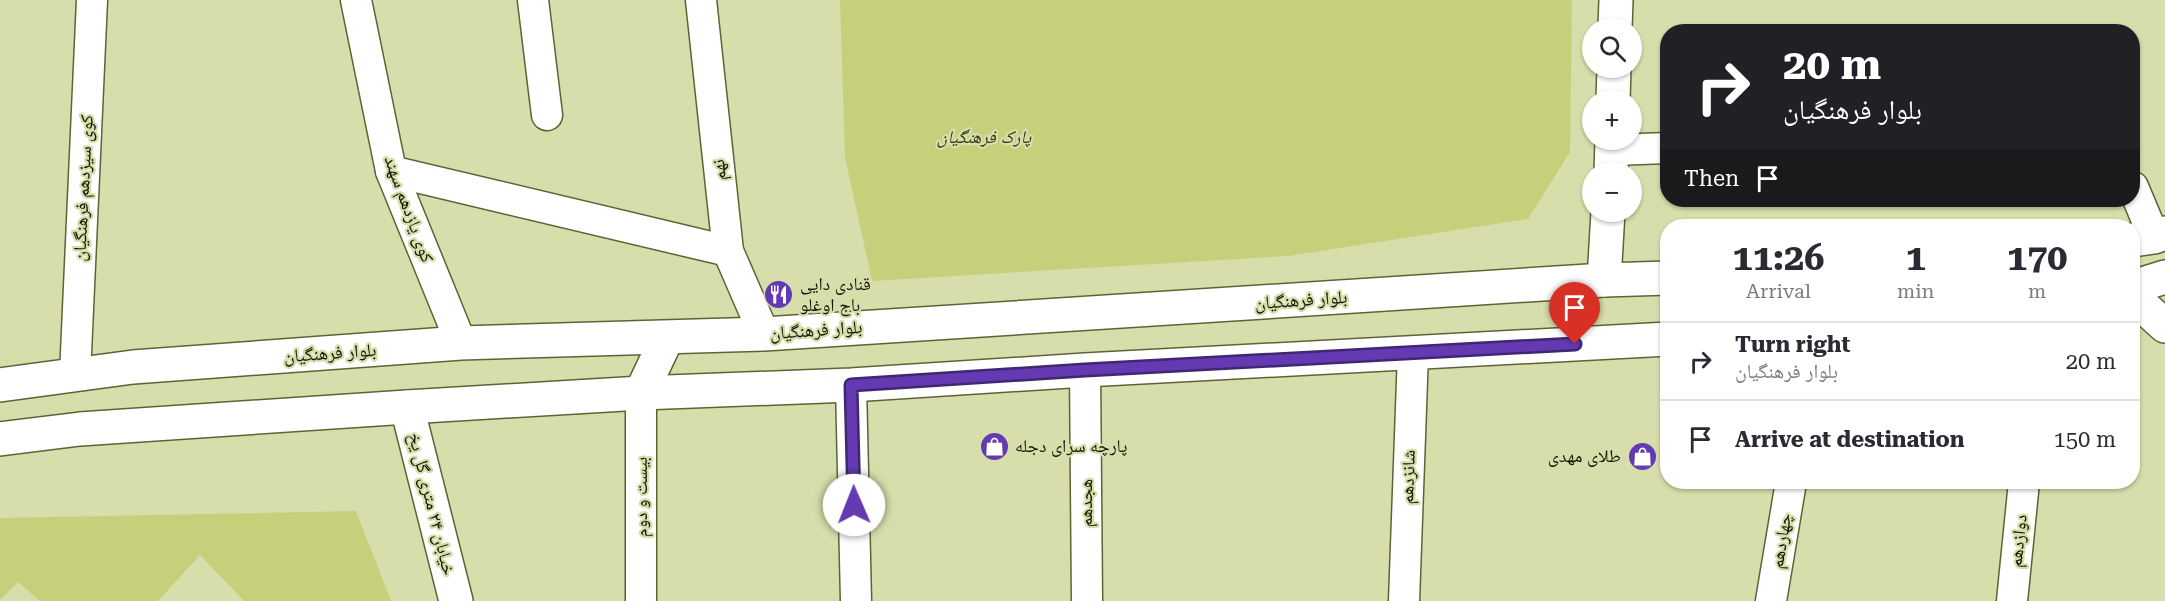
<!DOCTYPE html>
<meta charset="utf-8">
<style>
:root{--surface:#fff;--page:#f2f2f3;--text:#2b2b33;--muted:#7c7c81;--line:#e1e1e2}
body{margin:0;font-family:"Roboto Serif","Noto Naskh Arabic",serif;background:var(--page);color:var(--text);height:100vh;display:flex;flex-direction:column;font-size:22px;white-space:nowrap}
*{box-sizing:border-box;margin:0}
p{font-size:20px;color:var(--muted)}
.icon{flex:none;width:33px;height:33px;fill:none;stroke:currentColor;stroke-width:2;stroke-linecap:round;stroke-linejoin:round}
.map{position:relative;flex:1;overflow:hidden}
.side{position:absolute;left:1660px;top:219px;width:480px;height:270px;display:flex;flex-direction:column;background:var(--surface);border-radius:24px;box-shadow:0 2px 4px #0004}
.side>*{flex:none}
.top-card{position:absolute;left:1660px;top:24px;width:480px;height:183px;border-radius:24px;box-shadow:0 2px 4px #0004;background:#202124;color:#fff;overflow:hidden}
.buttons{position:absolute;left:1582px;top:18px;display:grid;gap:12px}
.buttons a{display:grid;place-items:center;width:60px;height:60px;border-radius:50%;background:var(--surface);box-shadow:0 2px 4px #0004;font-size:30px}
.pin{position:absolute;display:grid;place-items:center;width:51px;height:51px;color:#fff;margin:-62px -26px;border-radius:50% 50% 50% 0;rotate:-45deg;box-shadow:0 0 6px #0007}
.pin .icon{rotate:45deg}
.me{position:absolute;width:66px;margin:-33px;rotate:359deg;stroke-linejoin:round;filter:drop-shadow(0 0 4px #0008)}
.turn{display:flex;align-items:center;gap:21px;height:126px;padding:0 24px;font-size:27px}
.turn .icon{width:78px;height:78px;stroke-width:2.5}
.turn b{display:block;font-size:42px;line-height:51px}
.then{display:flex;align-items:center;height:57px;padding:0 24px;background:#0003;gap:12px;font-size:22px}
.eta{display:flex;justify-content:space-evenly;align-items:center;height:102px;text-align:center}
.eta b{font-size:36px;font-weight:700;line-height:42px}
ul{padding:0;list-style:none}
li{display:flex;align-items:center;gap:18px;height:78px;padding:0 24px;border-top:2px solid var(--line)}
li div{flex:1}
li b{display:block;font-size:22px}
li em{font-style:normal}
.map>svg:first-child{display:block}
</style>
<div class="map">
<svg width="2165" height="601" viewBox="0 0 2165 601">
<rect width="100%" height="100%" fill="#d7deab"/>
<g fill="#c6d07b">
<path d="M840,0H1572L1570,152L1528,219L1288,256L872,281L845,157Z"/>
<path d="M356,511L391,601H244L200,555L158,601H40L18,582L0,600V518Z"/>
</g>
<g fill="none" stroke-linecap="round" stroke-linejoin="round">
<defs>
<g id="minor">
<path d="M356,0L391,171L461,343"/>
<path d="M533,0L547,115"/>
<path d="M701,0L728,251L764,334"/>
<path d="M1612,150L1668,148"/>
<path d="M391,171L728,251"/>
<path d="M2133,187L2154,237"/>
<path d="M1085,370L1087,601"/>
<path d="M75,375L92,0"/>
<path d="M851,385L856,601"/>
<path d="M641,393V601"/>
<path d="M1404,601L1413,353"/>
<path d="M1771,601L1791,482"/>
<path d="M2012,601L2024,482"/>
</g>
<g id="tertiary">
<path d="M1615,28L1616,0"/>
<path d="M1613,100L1614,68"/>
<path d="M1611,172L1612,140"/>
<path d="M1604,280L1608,212"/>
<path d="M2133,297L2165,326"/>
<path d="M407,407L456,601"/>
</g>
<g id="secondary">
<path d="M2133,240L2154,237L2165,233"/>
<path d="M2133,287L2165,277"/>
<path d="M0,385L133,367L461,343L764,334L1604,280L1668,278"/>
<path d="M641,393L667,338"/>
<path d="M0,439L80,429L407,407L641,393L851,385L1085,370L1668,339"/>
</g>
</defs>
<use href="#minor" stroke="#5e6335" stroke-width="33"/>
<use href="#tertiary" stroke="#5e6335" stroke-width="36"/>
<use href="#secondary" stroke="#5e6335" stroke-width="36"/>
<use href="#minor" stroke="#fff" stroke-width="30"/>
<use href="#tertiary" stroke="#fff" stroke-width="33"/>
<use href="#secondary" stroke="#fff" stroke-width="33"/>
</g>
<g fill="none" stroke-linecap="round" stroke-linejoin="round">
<defs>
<path id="route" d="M854,505L851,385L1085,370L1575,344"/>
</defs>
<use href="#route" stroke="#412674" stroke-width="15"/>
<use href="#route" stroke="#643ab2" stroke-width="10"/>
</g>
<defs>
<symbol id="restaurant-disc" viewBox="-11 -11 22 22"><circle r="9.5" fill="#643ab2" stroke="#d7deab"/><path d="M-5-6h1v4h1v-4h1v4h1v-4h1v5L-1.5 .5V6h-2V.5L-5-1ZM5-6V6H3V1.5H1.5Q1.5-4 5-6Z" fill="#fff"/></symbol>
<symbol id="shop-disc" viewBox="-11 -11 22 22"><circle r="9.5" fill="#643ab2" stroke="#d7deab"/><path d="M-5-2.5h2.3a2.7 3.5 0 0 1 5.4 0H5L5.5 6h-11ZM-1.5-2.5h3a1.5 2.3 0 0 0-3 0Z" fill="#fff"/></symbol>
</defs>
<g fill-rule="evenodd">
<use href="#restaurant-disc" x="762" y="278" width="33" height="33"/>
<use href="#shop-disc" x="978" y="430" width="33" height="33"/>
<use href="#shop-disc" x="1626" y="440" width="33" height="33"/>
</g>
<g text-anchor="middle" stroke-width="4.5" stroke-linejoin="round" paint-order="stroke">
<g font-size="18" font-style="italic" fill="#34380d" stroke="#d7deab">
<text x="984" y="143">پارک فرهنگیان</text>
</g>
<g font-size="18" fill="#131503" stroke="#d7deab">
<text transform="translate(719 170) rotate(-96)" y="6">نهم</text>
<text transform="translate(83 188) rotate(-87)" y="6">کوی سیزدهم فرهنگیان</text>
<text transform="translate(409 209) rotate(70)" y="6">کوی یازدهم سهند</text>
<text transform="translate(1301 300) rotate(-4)" y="6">بلوار فرهنگیان</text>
<text transform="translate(816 330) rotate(-4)" y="6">بلوار فرهنگیان</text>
<text transform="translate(330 353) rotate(-4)" y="6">بلوار فرهنگیان</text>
<text transform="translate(1408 477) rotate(-88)" y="6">شانزدهم</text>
<text transform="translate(641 497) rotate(-90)" y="6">بیست و دوم</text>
<text transform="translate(1086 503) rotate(-90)" y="6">هجدهم</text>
<text transform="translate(432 504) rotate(76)" y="6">خیابان ۲۴ متری گل یخ</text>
<text transform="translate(1781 541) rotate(-81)" y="6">چهاردهم</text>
<text transform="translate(2018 541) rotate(-84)" y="6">دوازدهم</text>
</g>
<g font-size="18" fill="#131503" stroke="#d7deab" text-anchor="start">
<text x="800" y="290">قنادی دایی<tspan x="800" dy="21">باج اوغلو</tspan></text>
<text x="1015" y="452">پارچه سرای دجله</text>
<text x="1621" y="462" text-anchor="end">طلای مهدی</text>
</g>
</g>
</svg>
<div class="buttons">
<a><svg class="icon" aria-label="search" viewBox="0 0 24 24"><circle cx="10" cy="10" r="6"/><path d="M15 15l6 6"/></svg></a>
<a>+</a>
<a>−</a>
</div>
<div class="pin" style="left:1575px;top:344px;background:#d93025"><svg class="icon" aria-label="arrive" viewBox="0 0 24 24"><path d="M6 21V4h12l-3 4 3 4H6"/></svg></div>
<svg class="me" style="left:854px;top:505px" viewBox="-20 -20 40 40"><circle r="19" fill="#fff"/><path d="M0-13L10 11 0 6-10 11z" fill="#643ab2"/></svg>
<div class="top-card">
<div class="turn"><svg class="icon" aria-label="right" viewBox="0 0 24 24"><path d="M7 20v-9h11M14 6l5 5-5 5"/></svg><div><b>20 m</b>بلوار فرهنگیان</div></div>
<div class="then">Then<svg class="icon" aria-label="arrive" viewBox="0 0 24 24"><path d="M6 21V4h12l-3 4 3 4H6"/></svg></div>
</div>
<section class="side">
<div class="eta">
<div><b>11:26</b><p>Arrival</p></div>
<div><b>1</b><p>min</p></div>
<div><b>170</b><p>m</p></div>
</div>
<ul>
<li><svg class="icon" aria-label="right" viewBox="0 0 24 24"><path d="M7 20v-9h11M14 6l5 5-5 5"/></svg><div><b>Turn right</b><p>بلوار فرهنگیان</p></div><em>20 m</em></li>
<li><svg class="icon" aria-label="arrive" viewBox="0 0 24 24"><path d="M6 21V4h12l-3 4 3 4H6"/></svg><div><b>Arrive at destination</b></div><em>150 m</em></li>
</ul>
</section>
</div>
